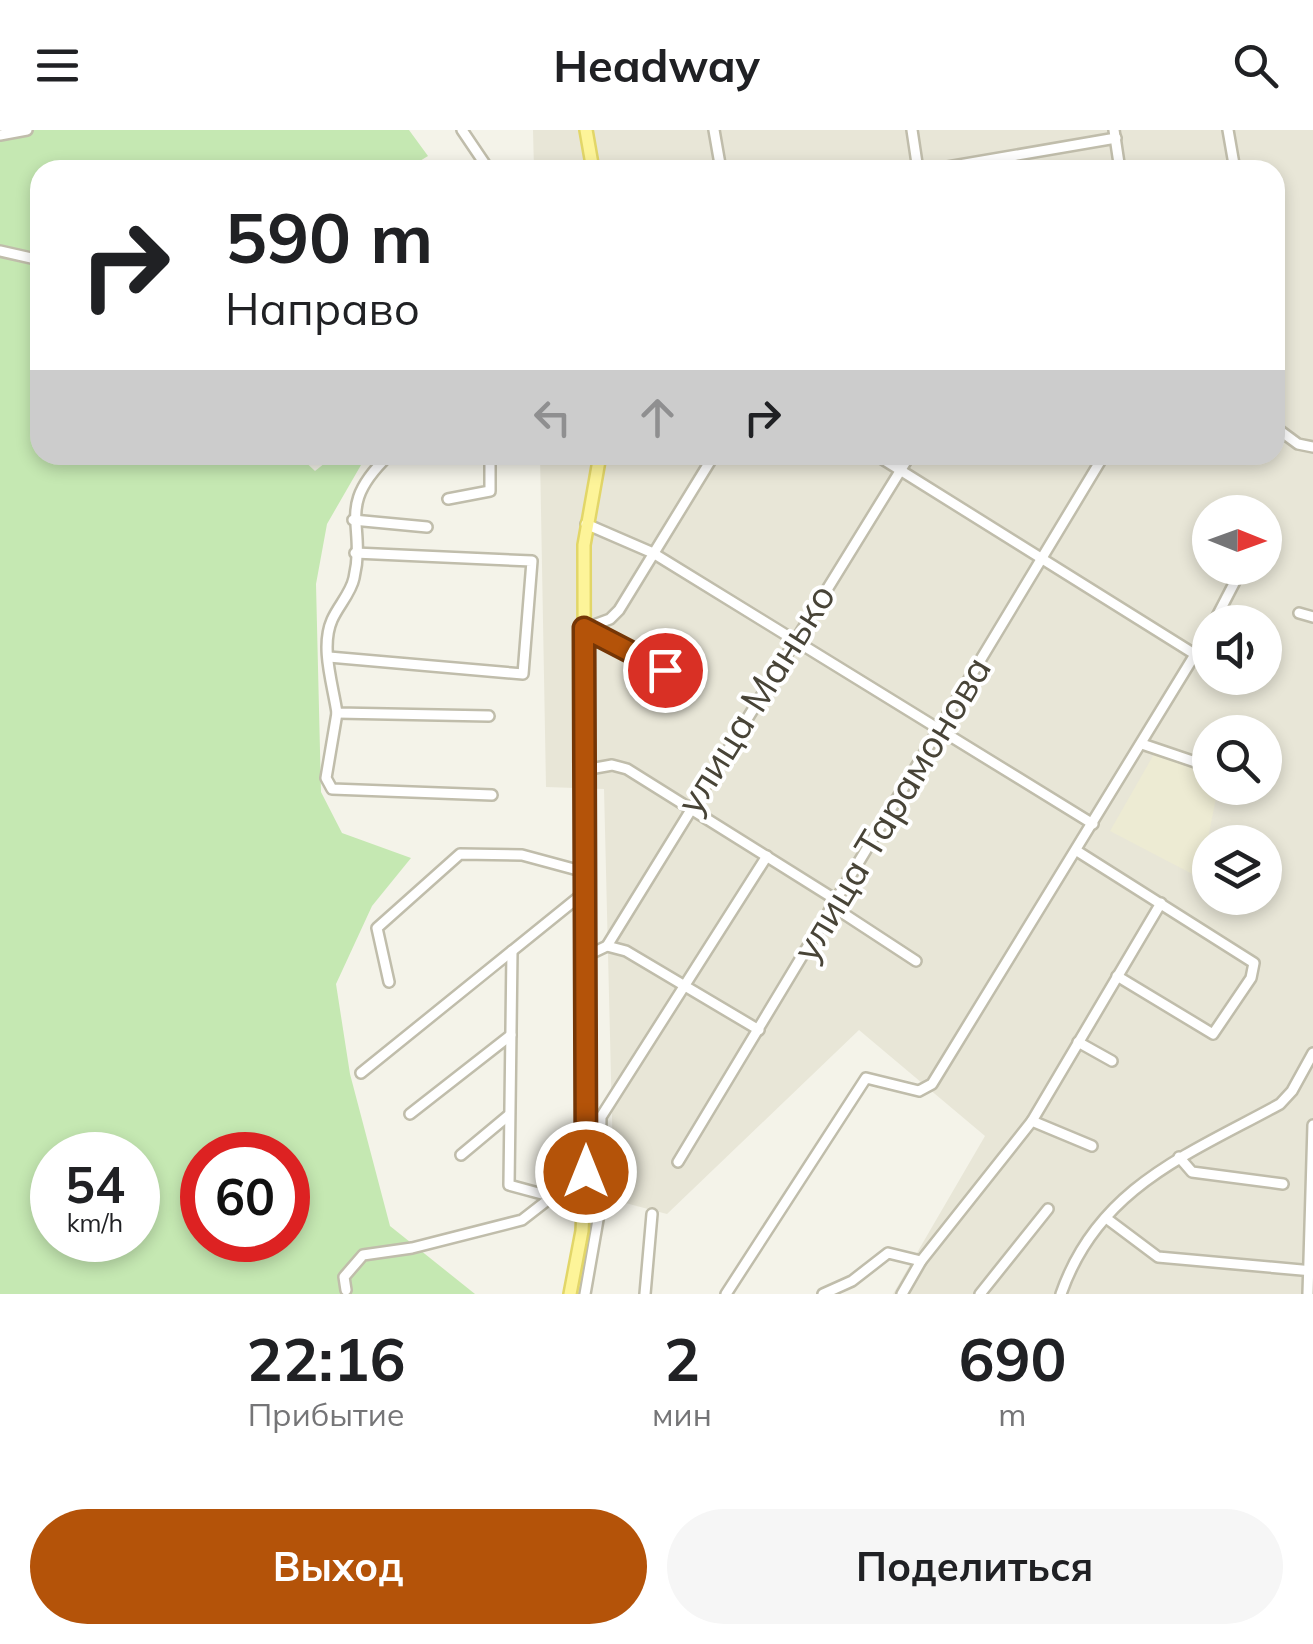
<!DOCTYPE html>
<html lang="ru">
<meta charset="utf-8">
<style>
:root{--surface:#fff;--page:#f6f6f6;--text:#202124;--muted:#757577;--accent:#b45309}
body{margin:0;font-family:Mulish,sans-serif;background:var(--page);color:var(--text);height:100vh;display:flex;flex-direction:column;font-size:38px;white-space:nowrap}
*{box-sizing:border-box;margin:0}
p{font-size:32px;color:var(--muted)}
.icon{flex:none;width:55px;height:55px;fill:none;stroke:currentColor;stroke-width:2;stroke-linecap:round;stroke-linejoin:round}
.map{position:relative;height:1164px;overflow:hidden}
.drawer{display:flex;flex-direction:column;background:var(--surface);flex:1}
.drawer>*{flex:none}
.banner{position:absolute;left:30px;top:30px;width:1255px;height:305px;border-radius:30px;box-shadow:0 5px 15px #0003;background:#fff;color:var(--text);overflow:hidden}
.needle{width:65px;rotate:91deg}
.controls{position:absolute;left:1192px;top:365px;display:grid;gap:20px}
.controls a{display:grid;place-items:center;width:90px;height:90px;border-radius:50%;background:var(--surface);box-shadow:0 5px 15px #0003;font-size:50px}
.speed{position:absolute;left:30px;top:1002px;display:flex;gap:20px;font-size:50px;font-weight:700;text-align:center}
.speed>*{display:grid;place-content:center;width:130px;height:130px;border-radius:50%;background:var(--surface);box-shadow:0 5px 15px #0003;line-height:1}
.speed small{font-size:25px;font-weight:400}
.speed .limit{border:15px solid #d22;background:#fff;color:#111}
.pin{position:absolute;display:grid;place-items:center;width:85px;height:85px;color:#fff;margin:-42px;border:5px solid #fff;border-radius:50%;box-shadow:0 2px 10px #0007}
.me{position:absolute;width:110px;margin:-55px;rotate:0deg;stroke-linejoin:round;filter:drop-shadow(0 0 8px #0008)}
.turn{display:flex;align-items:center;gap:35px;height:210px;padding:0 30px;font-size:45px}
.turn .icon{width:130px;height:130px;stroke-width:2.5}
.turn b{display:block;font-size:70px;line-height:85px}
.lanes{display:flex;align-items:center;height:95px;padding:0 30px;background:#0003;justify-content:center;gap:50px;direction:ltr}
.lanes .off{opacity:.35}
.eta{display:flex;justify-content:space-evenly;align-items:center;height:170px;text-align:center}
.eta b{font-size:60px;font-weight:700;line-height:70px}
.cta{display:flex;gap:20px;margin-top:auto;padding:20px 30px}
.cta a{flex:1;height:115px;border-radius:60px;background:var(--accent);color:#fff;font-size:40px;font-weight:700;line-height:115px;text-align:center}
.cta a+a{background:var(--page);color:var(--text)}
header{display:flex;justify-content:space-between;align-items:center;height:130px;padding:0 30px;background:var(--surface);font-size:45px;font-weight:700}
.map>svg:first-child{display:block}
</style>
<header><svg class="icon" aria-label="menu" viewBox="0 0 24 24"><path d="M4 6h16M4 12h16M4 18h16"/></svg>Headway<svg class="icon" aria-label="search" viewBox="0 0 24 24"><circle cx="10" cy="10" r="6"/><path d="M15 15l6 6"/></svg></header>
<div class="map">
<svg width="1313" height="1164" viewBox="0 0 1313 1164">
<rect width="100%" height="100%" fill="#f4f3e9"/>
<path fill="#e8e6d7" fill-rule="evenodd" d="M533,0H1313V1164H893L985,1006L859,900L667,1084L614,1070L604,659L546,657L540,325H1275V40H534ZM1210,382H1265V438H1210ZM1210,492H1265V548H1210ZM1210,602H1265V658H1210ZM1210,712H1265V768H1210Z"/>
<path fill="#edebd3" d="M1154,624L1210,644V658H1218L1200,748L1110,701Z"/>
<path fill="#c5e8b2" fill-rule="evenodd" d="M0,0H409L428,26L405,40H40V325H298L315,341L335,325H373L361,335L327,394L316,454L321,662L342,703L411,728L372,776L336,854L350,944L390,1096L475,1164H0ZM52,1025H138V1110H52ZM202,1025H288V1110H202Z"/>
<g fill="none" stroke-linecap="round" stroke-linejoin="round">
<defs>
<g id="minor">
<path d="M462,0L489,40"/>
<path d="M714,0L721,40"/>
<path d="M912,0L918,40"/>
<path d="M1114,0L1120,40"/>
<path d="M1228,0L1235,40"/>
<path d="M0,5L27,0"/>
<path d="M930,40L1116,8"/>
<path d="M0,121L40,130"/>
<path d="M1275,297L1298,314L1313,317"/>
<path d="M389,325C334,378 367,392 354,448C351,463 338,476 332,490C320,517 333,555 337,583L489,586"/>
<path d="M876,325L1196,525"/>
<path d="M448,369L490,361V325"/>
<path d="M353,390L427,397"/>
<path d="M586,394L653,423L1093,694"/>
<path d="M1299,483L1313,487"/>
<path d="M1214,492L1242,438"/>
<path d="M583,499L610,489L619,480L714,325"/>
<path d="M583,499L665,540"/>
<path d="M329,527L523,544L532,431L355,423"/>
<path d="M337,583L326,648L332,659L492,665"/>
<path d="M1142,614L1210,637"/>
<path d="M584,640L612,635L627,639L833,768"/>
<path d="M1077,721L1254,833L1251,848L1213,904L1117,846"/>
<path d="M832,776L916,831"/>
<path d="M607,816L910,325"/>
<path d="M512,821L509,1055L553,1067"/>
<path d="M586,826L607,816L626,821L759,900"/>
<path d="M389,852L377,798L460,724L522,725L585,742"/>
<path d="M1078,912L1112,931"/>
<path d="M361,943L585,762"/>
<path d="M410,984L511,905"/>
<path d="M1032,991L1092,1016"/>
<path d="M461,1025L509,985"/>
<path d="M1179,1027L1192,1042L1283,1054"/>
<path d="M678,1032L1104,325"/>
<path d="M1106,1088L1158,1127L1313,1141"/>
<path d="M346,1160L344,1147L363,1125L412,1118L522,1090L585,1041"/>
<path d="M585,1164L599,1084L601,987L767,726"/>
<path d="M645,1164L652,1084"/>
<path d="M726,1164L866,948L919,961L932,954L1210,500"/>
<path d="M823,1164L852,1151L888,1123L921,1131"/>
<path d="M902,1164L921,1131L1032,991L1161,773"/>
<path d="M980,1164L1048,1079"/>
<path d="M1061,1164C1098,1057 1189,1024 1280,974L1292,961L1313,923"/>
<path d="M1308,1164L1313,995"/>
</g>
<g id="major">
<path d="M586,0L593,40"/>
<path d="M570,1164L582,1101L585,1041L584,415L600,325"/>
</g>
</defs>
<use href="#minor" stroke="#c0bdab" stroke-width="14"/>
<use href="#major" stroke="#e2d668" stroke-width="16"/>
<use href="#minor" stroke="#fff" stroke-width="9"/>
<use href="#major" stroke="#fdf499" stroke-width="11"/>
</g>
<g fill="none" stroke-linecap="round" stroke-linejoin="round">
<defs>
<path id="route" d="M586,1042L584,498L665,540"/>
</defs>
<use href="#route" stroke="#753606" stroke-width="25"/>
<use href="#route" stroke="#b45309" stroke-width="18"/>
</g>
<g text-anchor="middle" stroke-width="8" stroke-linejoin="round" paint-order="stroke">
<g font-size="38" fill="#484437" stroke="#fff">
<text transform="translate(756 569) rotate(-58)" y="13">улица Манько</text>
<text transform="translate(892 679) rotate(-59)" y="13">улица Тарамонова</text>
</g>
</g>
</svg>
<div class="controls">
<a><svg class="needle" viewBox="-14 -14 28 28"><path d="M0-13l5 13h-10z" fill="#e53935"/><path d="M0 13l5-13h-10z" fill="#757577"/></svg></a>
<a><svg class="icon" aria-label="sound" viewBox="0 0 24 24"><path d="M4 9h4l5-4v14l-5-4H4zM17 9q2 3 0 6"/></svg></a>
<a><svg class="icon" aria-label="search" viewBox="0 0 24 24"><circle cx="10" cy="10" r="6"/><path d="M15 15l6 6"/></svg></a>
<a><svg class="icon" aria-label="layers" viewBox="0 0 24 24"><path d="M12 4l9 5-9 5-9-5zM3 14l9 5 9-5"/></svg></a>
</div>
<div class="speed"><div>54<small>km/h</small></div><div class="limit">60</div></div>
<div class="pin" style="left:665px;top:540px;background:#d93025"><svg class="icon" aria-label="arrive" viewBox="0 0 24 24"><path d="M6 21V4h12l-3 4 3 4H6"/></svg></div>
<svg class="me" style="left:586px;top:1042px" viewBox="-20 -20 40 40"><circle r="17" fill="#b45309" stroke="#fff" stroke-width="3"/><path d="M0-11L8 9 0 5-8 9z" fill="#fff"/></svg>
<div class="banner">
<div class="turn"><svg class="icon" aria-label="right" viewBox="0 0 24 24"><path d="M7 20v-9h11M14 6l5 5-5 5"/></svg><div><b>590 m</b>Направо</div></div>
<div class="lanes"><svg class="icon off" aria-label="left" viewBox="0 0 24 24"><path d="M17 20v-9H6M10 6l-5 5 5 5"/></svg><svg class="icon off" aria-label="ahead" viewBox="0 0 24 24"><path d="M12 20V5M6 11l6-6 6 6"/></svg><svg class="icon" aria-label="right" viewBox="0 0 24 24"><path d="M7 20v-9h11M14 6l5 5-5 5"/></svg></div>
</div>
</div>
<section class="drawer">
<div class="eta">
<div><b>22:16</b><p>Прибытие</p></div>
<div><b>2</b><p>мин</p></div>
<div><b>690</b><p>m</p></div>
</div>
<div class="cta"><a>Выход</a><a>Поделиться</a></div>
</section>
